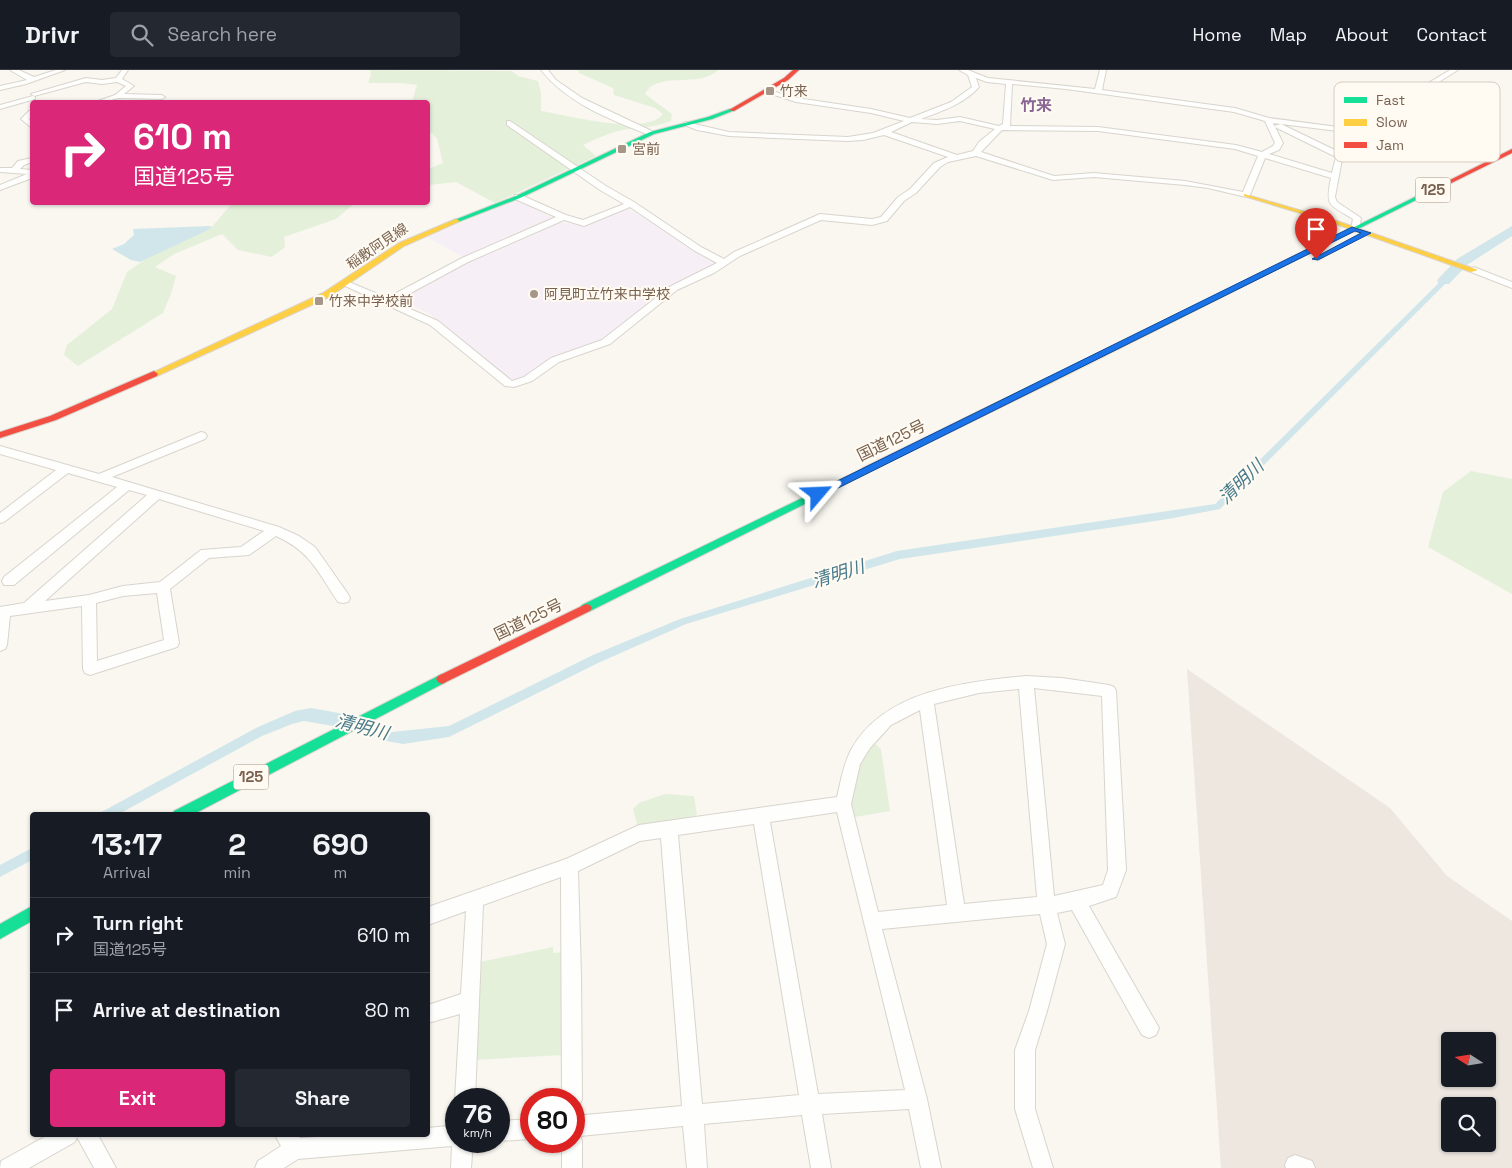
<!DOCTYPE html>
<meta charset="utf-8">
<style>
:root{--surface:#171b24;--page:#242831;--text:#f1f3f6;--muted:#9ea1a6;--line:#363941;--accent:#db2777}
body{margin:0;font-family:"Space Grotesk","Noto Sans JP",sans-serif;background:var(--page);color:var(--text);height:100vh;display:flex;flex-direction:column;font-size:19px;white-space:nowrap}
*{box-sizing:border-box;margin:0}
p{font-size:16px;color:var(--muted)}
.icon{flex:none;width:28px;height:28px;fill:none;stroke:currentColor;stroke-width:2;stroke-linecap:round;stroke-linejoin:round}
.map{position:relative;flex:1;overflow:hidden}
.details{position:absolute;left:30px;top:742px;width:400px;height:325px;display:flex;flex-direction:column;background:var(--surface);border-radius:5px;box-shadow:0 1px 4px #0004}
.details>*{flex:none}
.top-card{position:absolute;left:30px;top:30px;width:400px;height:105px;border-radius:5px;box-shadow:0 1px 4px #0004;background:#db2777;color:#fff;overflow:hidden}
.needle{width:32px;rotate:282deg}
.fabs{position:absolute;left:1441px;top:962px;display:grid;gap:10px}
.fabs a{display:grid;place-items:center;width:55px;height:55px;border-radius:5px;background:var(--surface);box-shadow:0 1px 4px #0004;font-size:25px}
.speed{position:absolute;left:445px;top:1018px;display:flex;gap:10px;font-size:25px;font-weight:700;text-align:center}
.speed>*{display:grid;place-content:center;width:65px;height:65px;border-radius:50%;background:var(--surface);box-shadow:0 1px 4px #0004;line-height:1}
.speed small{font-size:12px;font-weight:400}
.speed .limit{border:8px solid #d22;background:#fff;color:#111}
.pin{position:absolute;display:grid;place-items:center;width:42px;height:42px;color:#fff;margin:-51px -21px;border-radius:50% 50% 50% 0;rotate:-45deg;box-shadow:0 0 5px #0007}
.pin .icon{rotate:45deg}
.me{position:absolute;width:55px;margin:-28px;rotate:64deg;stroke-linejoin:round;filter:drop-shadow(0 0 4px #0008)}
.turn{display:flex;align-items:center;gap:18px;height:105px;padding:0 20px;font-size:22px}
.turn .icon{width:65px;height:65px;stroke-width:2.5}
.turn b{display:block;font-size:35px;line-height:42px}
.eta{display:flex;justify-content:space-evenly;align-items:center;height:85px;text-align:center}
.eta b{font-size:30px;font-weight:700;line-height:35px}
.button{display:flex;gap:10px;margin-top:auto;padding:10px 20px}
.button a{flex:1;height:58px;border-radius:5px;background:var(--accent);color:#fff;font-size:20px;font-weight:700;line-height:58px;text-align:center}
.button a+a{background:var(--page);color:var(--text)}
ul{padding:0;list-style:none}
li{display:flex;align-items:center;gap:15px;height:75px;padding:0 20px;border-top:1px solid var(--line)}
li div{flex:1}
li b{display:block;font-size:19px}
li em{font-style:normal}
header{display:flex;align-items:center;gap:30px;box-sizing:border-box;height:70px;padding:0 25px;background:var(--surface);border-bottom:1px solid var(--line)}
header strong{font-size:24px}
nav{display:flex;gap:28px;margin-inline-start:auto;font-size:18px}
.search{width:350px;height:45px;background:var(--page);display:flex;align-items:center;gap:12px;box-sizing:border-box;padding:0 18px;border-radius:5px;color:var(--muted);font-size:19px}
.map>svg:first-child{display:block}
</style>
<header>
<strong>Drivr</strong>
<div class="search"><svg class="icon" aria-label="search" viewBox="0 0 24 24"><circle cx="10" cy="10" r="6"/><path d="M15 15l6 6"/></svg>Search here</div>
<nav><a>Home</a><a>Map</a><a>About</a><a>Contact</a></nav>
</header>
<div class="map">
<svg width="1512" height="1098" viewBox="0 0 1512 1098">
<rect width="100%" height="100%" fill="#f9f7f0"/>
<path fill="#ede7e0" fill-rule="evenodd" d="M1187,599L1390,738L1447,806L1512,851V1098H1221ZM1450,971H1488V1009H1450ZM1450,1036H1488V1074H1450Z"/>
<path fill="#f7eff6" d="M518,130L562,153L586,154L628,138L716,191L714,197L693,206L614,262L592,274L552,288L530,304L509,311L428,243L400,230L398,228L468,190L427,167Z"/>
<g fill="#e5f0db">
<path d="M370,0L512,1L518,6L538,11L541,23V41C568,45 644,67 663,44L655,38L614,25L613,18L579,3L578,0H718C699,19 657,0 645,24L672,44L671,51C655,57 645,57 628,59C613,61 598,68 583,75L596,86L495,133L456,112L428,115V99L443,93L437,69L432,63L428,62V32H412L417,15L400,13H368L371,5Z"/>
<path d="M232,133H355L336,149L284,167L285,177L272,187L238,180L222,164L174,184L155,197L176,206L171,224L163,243L78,296L64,285L67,275L112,239L127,202L150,186L212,157Z"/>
<path d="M1471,401L1512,409V524L1428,477L1443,422Z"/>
<path d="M872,671L881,679L890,741L855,747L848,733L860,687Z"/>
<path d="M665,724L694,726L697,745L669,753L638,758L633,739L639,733Z"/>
<path d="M553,877V883L562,882L563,985L474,990L480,892Z"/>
</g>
<g fill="#d1e6ea">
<path d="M210,156L212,157L206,161L140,192L131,190L112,179L124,174L134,165L133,159Z"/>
<path d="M1456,196L1461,198L1220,439L1168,449L900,489L686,554L598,593L449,667L403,674L381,670L333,656L304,651L292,654L262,666L117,745H96L258,657L295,641L311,638L344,644L392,662L449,656L593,585L680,549L897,481L1215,434Z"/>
<path d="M32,778V790L0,807V795Z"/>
</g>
<path fill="#f9f7f0" d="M350,644L392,659H397L375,671L332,659Z"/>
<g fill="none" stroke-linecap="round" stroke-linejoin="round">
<path fill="#d1e6ea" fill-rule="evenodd" d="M1512,156V166L1467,195L1449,214H1439L1437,211L1439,208L1457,189Z"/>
<defs>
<g id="street">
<path d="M10,0H19L34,7L56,0H65L26,14L0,20V16L27,10Z"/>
<path d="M122,0H128L122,9L134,16L124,24L162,25L165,27L162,29L118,28L105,32H97L98,31L115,25L126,16L117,12L102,14L86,12L34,26L31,24L86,8L102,10L116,8Z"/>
<path d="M541,0H548L556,10L582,28L656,63L649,65C610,49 568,34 541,0Z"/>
<path d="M959,0H968L988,8L1095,19L1100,0H1106L1102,20L1235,38L1269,48L1346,58L1357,56L1450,0H1458L1362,60L1346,62L1273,53L1274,56L1281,54L1343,84L1335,127L1337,132L1361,148L1359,159L1355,162L1351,159L1353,149C1329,134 1325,137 1331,108L1265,88L1250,125L1246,127L1208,118L1185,115L1094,107L1053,110L976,86L948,92L940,97L916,123L904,131L887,151L872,155L821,150L740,186L714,203L677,220L610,274L559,292L532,311L514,317L505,316L430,255L341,214L346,211L349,212L387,228L462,188L556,147L515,129V125H521L566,145L583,150L624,134L600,120L507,55V51H510L606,116L634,132L701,177L724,189L734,182L820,144L872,149L881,147L898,127L910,119L934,93L948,87L884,65L863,70L848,71L729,66L697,60L682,54L686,52L729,62L848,67L873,63L904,51L871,43L796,32L762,21L765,19L797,28L871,39L910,48L951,32L972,17L968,5ZM976,8L987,12L1006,14L1003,54L999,56L960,47L937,50L921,49C942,41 964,34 979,17ZM1012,14L1066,19L1234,42L1265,51L1275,73L1273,76L1262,82L1236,75L1098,57L1010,56ZM960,51L995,59L979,72L973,81L957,85L891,62L912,52L937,54ZM1275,57L1336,87L1332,103L1269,84L1279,80L1283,73ZM1002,60L1098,61L1235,79L1258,86L1243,122L1185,111L1094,103L1054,106L981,82ZM630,137L695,181L717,193L671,216L602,270L551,288L524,307L512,311L438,251L394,232L468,192L564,150L584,156Z"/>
<path d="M33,26L35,27V29L0,39V35Z"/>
<path d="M29,41H32V46L29,49L32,52V58L21,49Z"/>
<path d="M32,88V92L24,95L20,99L32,100V108L0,120V115L27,104L0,102V98H12L18,91Z"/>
<path d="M1474,197L1512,212V218L1471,202L1469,200Z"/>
<path d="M201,362L205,363L207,366L205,369L112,407L279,457L299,466L315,477L348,524L350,528L348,532L343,533L338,532C318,502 310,481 276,466L249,485L209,488L170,519L179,573L177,577L90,605L85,603L83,599L82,536L10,546L7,575L5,579L0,581V537L24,533L147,425L129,420L14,515H4L2,511L4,507L117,417L68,403L4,452L0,453V443L56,400L0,384V376L99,404ZM159,429L264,461L241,477L201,480L160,512L123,516L89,525L45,531ZM157,523L164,570L97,591L96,533L123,526Z"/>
<path d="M1026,606L1062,608L1109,615L1114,617L1116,621L1126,800L1116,827L1089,836L1159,958L1156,965L1149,968L1142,965L1072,840L1057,843L1065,874L1047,941L1035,980V1039L1053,1098H1033L1015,1039V980L1029,941L1047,874L1040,844L882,859L927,1029L941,1098H921L909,1039L822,1044L831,1098H811L802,1045L704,1054L707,1098H687L683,1056L580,1066L582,1071V1098H562V1071H574V1046L682,1036L661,768L640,771L578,801L581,906L582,1029L579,1036L574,1038V1029H562L561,807L483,835L475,1029H456V1032L455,1029L460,944L428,953V935L461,924L466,841L428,855V837L566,789L639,755L837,727C841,711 843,695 851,680C884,620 965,612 1026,606ZM1034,618L1102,626L1108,800L1103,815L1054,826ZM1019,619L1037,827L964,834L934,634L979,623ZM920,640L947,835L878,842L851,734L860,694L870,678L891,655ZM837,742L905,1020L818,1024L770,752ZM754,754L799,1025L702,1034L678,765Z"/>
<path d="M531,1049V1069L499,1071V1051Z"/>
<path d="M456,1055V1071H473L471,1098H451L452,1076L298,1089L284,1098H255L258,1091L281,1076L275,1065H297L300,1068L351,1065H428V1058Z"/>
<path d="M48,1065H98L116,1098H94L77,1067L75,1072L29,1098H0L1,1091Z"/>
<path d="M1295,1085L1312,1091L1315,1098H1286L1285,1095L1288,1088Z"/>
</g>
<g id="fast">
<path d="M730,39L735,40L712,49L654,64L520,128L458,152L452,151L516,126L650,62L708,47Z"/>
<path d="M1415,127L1420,128L1052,312L1049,313L1045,310Z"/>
<path d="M866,397L869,398L871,400L869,402L590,541H582L580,538L582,535Z"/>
<path d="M442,604L446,606L448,609L446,612L192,745H172L174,741Z"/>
<path d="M32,836V851L0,869V854Z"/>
</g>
<g id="slow">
<path d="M1244,124L1340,152L1478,200L1471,202L1336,154L1244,126Z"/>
<path d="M456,149L460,151L458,152L404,176L329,227L157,306L154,307L150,304L323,223L399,173Z"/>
</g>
<g id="jam">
<path d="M793,0H799L788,10L734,41L729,40L784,8Z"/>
<path d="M1512,79V83L1419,129L1414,128Z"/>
<path d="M154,301L158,304L157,306L56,350L0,368V362L50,346Z"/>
<path d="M1049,307L1053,310L1052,312L869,402L866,403L861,400L863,398Z"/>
<path d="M586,534L590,535L592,538L590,541L446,612L442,614L438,612L436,609L438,606Z"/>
</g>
</defs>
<use href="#street" stroke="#d9d4cd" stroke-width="2"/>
<use href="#fast" stroke="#dad4ce" stroke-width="2"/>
<use href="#slow" stroke="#dad4ce" stroke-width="2"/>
<use href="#jam" stroke="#dad4ce" stroke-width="2"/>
<use href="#street" fill="#fefefd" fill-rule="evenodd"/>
<use href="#fast" fill="#16e098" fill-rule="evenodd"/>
<use href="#slow" fill="#ffcf43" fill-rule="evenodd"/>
<use href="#jam" fill="#f24e42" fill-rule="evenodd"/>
</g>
<path fill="#1a73e8" stroke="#114b97" d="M1352,157L1371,163L1318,190L1312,189L1361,163L1355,161L822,426H815L813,424L815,422Z"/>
<g fill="#a69687" stroke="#fffbf3" stroke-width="2">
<rect x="765" y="16" width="10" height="10" rx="2.5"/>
<rect x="617" y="74" width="10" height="10" rx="2.5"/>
<circle cx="534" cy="224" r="5"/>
<rect x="314" y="226" width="10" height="10" rx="2.5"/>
</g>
<g text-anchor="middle" stroke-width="4" stroke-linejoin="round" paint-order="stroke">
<g font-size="14" fill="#79614e" stroke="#fffbf3" text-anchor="start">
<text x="780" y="26">竹来</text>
<text x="632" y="84">宮前</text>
<text x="544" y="229">阿見町立竹来中学校</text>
<text x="329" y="236">竹来中学校前</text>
</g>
<g font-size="14" fill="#79614e" stroke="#fffbf3">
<text transform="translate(377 176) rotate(-34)" y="5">稲敷阿見線</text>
</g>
<g fill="#fffbf3" stroke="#a18f80" stroke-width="1">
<rect x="1415.5" y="107.5" width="35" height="25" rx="4"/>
<rect x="233.5" y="694.5" width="35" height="25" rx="4"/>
</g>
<g font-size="15" font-weight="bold" fill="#79614e">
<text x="1433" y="125">125</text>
<text x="251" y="712">125</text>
</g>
<g font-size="16" font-weight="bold" fill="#896694" stroke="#fffbf3">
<text x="1036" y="41">竹来</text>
</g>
<g font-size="16" fill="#79614e" stroke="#fffbf3">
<text transform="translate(891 370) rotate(-26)" y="6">国道125号</text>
<text transform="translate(528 549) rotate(-26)" y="6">国道125号</text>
</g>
<g font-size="18" font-style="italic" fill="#477a8b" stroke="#fffbf3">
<text transform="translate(1241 412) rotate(-44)" y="6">清明川</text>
<text transform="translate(838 504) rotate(-17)" y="6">清明川</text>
<text transform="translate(362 657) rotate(15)" y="6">清明川</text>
</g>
</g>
<rect x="1334" y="12" width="166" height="80" rx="8" fill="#fffbf3" stroke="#d7cdc2" stroke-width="1"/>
<rect x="1344" y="27" width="23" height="6" fill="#16e098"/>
<rect x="1344" y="49" width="23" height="7" fill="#ffcf43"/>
<rect x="1344" y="72" width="23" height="6" fill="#f24e42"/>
<g font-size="14" fill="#79614e">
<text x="1376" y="35">Fast</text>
<text x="1376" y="57">Slow</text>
<text x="1376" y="80">Jam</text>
</g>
</svg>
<div class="fabs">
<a><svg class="needle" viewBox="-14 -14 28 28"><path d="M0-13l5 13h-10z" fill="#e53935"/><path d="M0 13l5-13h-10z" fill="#9ea1a6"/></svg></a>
<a><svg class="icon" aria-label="search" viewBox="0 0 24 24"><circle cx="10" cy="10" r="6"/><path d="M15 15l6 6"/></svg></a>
</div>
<div class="speed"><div>76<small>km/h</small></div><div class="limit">80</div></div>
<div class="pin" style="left:1316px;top:189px;background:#d93025"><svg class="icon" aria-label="arrive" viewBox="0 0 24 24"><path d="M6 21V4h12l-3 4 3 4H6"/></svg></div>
<svg class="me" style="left:818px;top:424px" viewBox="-20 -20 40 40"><path d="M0-17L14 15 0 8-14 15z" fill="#1a73e8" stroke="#fff" stroke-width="4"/></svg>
<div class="top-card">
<div class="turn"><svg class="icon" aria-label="right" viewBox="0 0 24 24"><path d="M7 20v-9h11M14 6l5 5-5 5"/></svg><div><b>610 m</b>国道125号</div></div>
</div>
<section class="details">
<div class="eta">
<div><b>13:17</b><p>Arrival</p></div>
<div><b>2</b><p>min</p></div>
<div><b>690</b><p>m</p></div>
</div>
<ul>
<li><svg class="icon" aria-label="right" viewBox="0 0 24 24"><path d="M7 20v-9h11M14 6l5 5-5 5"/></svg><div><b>Turn right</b><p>国道125号</p></div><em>610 m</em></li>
<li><svg class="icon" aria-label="arrive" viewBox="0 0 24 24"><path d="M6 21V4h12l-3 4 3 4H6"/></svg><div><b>Arrive at destination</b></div><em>80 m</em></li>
</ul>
<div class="button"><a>Exit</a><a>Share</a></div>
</section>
</div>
